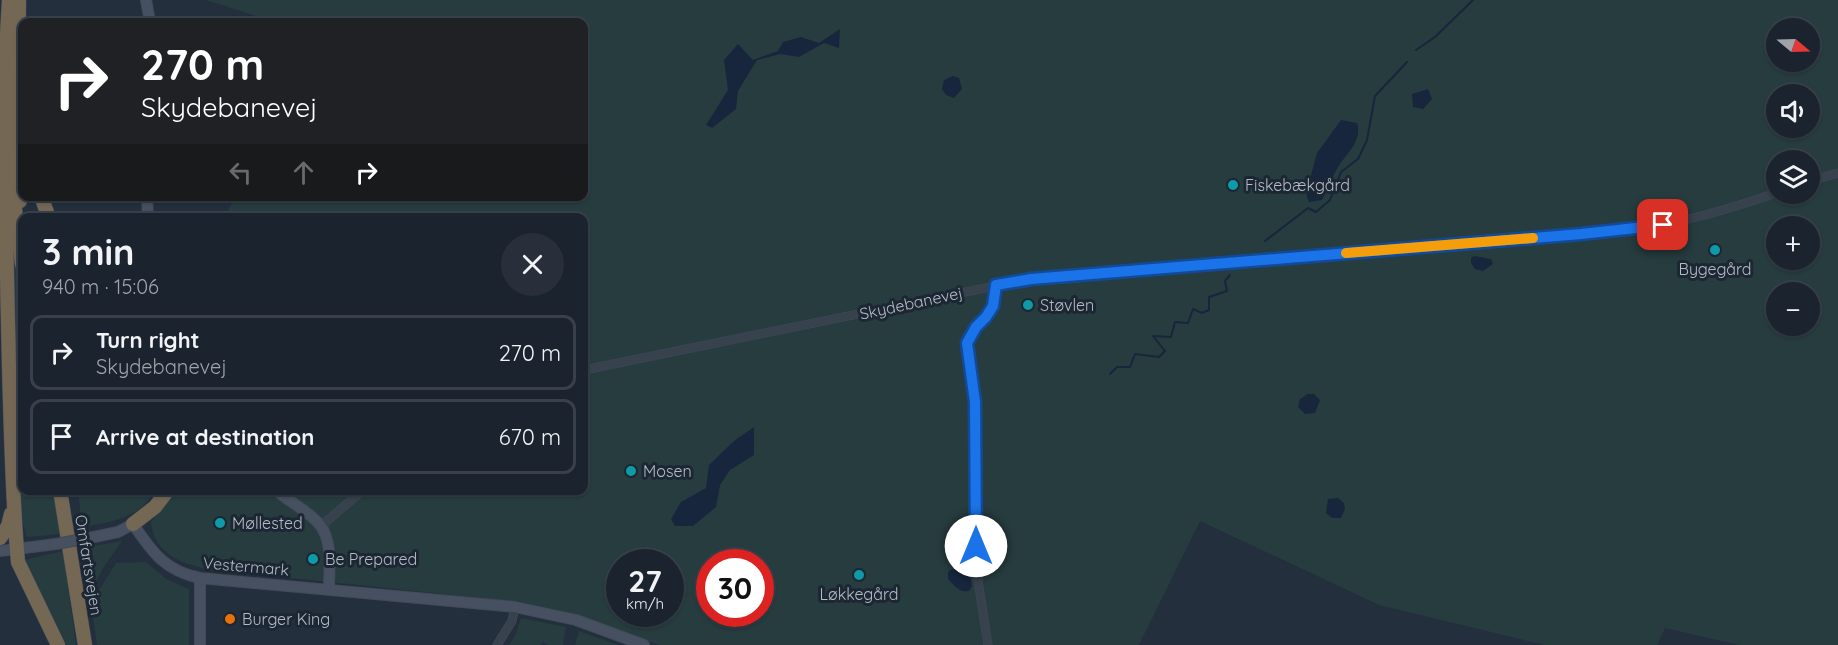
<!DOCTYPE html>
<meta charset="utf-8">
<style>
:root{--surface:#1b232e;--page:#282f3a;--text:#f1f3f6;--muted:#a0a4aa;--line:#39404a}
body{margin:0;font-family:Quicksand,sans-serif;background:var(--page);color:var(--text);height:100vh;display:flex;flex-direction:column;font-size:22px;white-space:nowrap}
*{box-sizing:border-box;margin:0}
p{font-size:20px;color:var(--muted)}
.icon{flex:none;width:33px;height:33px;fill:none;stroke:currentColor;stroke-width:2;stroke-linecap:round;stroke-linejoin:round}
.map{position:relative;flex:1;overflow:hidden}
.drawer{position:absolute;left:18px;top:213px;width:570px;height:282px;display:flex;flex-direction:column;background:var(--surface);border-radius:12px;box-shadow:0 2px 4px #0004,0 0 0 2px var(--line)}
.drawer>*{flex:none}
.top-card{position:absolute;left:18px;top:18px;width:570px;height:183px;border-radius:12px;box-shadow:0 2px 4px #0004,0 0 0 2px var(--line);background:#202124;color:#fff;overflow:hidden}
.needle{width:39px;rotate:109deg}
.buttons{position:absolute;left:1766px;top:18px;display:grid;gap:12px}
.buttons a{display:grid;place-items:center;width:54px;height:54px;border-radius:50%;background:var(--surface);box-shadow:0 2px 4px #0004,0 0 0 2px var(--line);font-size:30px}
.speed{position:absolute;left:606px;top:549px;display:flex;gap:12px;font-size:30px;font-weight:700;text-align:center}
.speed>*{display:grid;place-content:center;width:78px;height:78px;border-radius:50%;background:var(--surface);box-shadow:0 2px 4px #0004,0 0 0 2px var(--line);line-height:1}
.speed small{font-size:15px;font-weight:400}
.speed .limit{border:9px solid #d22;background:#fff;color:#111}
.pin{position:absolute;display:grid;place-items:center;width:51px;height:51px;color:#fff;margin:-26px;border-radius:12px;box-shadow:0 3px 9px #0006}
.me{position:absolute;width:66px;margin:-33px;rotate:0deg;stroke-linejoin:round;filter:drop-shadow(0 0 4px #0008)}
.turn{display:flex;align-items:center;gap:21px;height:126px;padding:0 24px;font-size:27px}
.turn .icon{width:78px;height:78px;stroke-width:2.5}
.turn b{display:block;font-size:42px;line-height:51px}
.lanes{display:flex;align-items:center;height:57px;padding:0 24px;background:#0003;justify-content:center;gap:30px;direction:ltr}
.lanes .off{opacity:.35}
.round{display:grid;place-items:center;flex:none;width:63px;height:63px;border-radius:32px;background:var(--page)}
.head{display:flex;align-items:center;justify-content:space-between;height:102px;padding:0 24px}
h1{font-size:36px;font-weight:700;line-height:45px}
ul{padding:0;list-style:none}
li{display:flex;align-items:center;gap:18px;height:75px;margin:0 12px 9px;padding:0 12px;border:3px solid var(--line);border-radius:12px}
li div{flex:1}
li b{display:block;font-size:22px}
li em{font-style:normal}
.map>svg:first-child{display:block}
</style>
<div class="map">
<svg width="1838" height="645" viewBox="0 0 1838 645">
<rect width="100%" height="100%" fill="#242f3e"/>
<g fill="#263c3f" fill-rule="evenodd">
<path d="M206,0H1838V645H1739L1665,628L1657,645H1545L1379,605L1200,521L1139,645H660L561,611L520,602L206,569C180,563 154,553 151,522L174,491L584,490V218L224,217L236,197L584,196V22H275ZM1776,28H1809V62H1776ZM1776,94H1809V128H1776ZM1776,160H1809V194H1776ZM1776,226H1809V260H1776ZM1776,292H1809V326H1776ZM620,562H670V614H620ZM710,562H760V614H710Z"/>
<path d="M12,266L18,267L22,297V490L54,491L62,534L27,537L20,514Z"/>
<path d="M78,491V490L153,491C143,518 106,523 82,527Z"/>
<path d="M122,541L103,568L87,601L81,548Z"/>
<path d="M63,551L76,645H67L24,560Z"/>
<path d="M146,562L166,579L189,589V645H97L91,603L116,563Z"/>
<path d="M521,618L566,627L563,645H548L543,642L540,645H509L515,636Z"/>
<path d="M579,631L618,645H575Z"/>
</g>
<g fill="#17263c">
<path d="M840,29L839,48L824,43L799,57L780,54L757,60L738,91L736,109L712,128L706,125L728,90L724,60L738,44L753,60L778,51L783,42L801,37L819,43Z"/>
<path d="M953,76L959,78L962,89L954,98L946,95L942,89L944,80Z"/>
<path d="M1428,89L1432,99L1423,109L1413,107L1412,94Z"/>
<path d="M1341,120L1357,123C1363,142 1345,154 1337,169C1331,179 1327,190 1322,200L1309,202L1306,194L1317,153Z"/>
<path d="M1474,256L1491,259L1493,264L1483,271L1475,269L1471,263V258Z"/>
<path d="M1308,394H1314L1320,400L1315,413L1305,414L1298,407L1300,399Z"/>
<path d="M754,427V455L730,470L720,485L716,507L693,526H675L671,519L681,502L706,488L709,465L734,441Z"/>
<path d="M1338,498L1344,503L1345,509L1341,518H1332L1326,513L1328,499Z"/>
<path d="M952,569L970,576L972,586L969,591C959,593 954,585 948,579V572Z"/>
</g>
<g fill="none" stroke-linecap="round" stroke-linejoin="round">
<g stroke="#17263c" stroke-width="2">
<path d="M1416,50L1435,37L1473,0"/>
<path d="M1265,241L1308,208L1316,212L1330,200L1341,172L1358,159L1367,140L1375,96L1407,62"/>
<path d="M1110,374L1117,367H1130L1135,354L1159,357L1165,351L1153,336L1171,337L1175,322L1188,323L1193,309L1202,313L1209,310V297L1227,291L1225,281L1230,275"/>
</g>
<defs>
<g id="street">
<path d="M1809,181L1838,173"/>
<path d="M584,370L1029,279L1634,229C1683,223 1729,209 1776,193"/>
<path d="M321,526L363,490"/>
<path d="M497,645L512,621L515,607"/>
<path d="M988,645L976,568L975,402L967,343L976,327L986,317L993,306L996,285"/>
</g>
<g id="secondary">
<path d="M146,0L150,22"/>
<path d="M147,196L148,218"/>
<path d="M276,490C289,502 309,511 320,525C333,542 329,569 329,589"/>
<path d="M89,538L118,532L133,524C152,552 165,571 200,578L515,607L576,620L644,645"/>
<path d="M0,551L56,544"/>
<path d="M200,645V578"/>
</g>
<g id="highway">
<path d="M5,63L3,96C5,186 7,276 9,366C11,431 12,497 18,562L58,645"/>
<path d="M5,70L9,0"/>
<path d="M12,77L16,166L20,201"/>
<path d="M18,87L19,0"/>
<path d="M13,194L22,264"/>
<path d="M41,196L49,218"/>
<path d="M60,490L85,645"/>
<path d="M133,524L155,507L168,490"/>
<path d="M0,538L8,526L11,514"/>
</g>
</defs>
<use href="#street" stroke="#414a57" stroke-width="9"/>
<use href="#secondary" stroke="#414a57" stroke-width="12"/>
<use href="#highway" stroke="#434c59" stroke-width="15"/>
<use href="#street" stroke="#38414e" stroke-width="8"/>
<use href="#secondary" stroke="#465061" stroke-width="10"/>
<use href="#highway" stroke="#746855" stroke-width="14"/>
<defs>
<path id="secondary-bridge" d="M56,544L89,538"/>
</defs>
<use href="#secondary-bridge" stroke="#414a57" stroke-width="12" stroke-linecap="butt"/>
<use href="#secondary-bridge" stroke="#465061" stroke-width="10"/>
</g>
<g fill="none" stroke-linecap="round" stroke-linejoin="round">
<defs>
<path id="route" d="M976,546L975,402L967,343L976,327L986,317L993,306L996,285L1031,279L1581,234L1663,225"/>
</defs>
<use href="#route" stroke="#114b97" stroke-width="15"/>
<use href="#route" stroke="#1a73e8" stroke-width="10"/>
<path stroke="#f59e0b" stroke-width="10" d="M1346,253L1533,238"/>
</g>
<g fill="#0f9aa8" stroke="#1d2633" stroke-width="2">
<circle cx="1233" cy="185" r="6"/>
<circle cx="1715" cy="250" r="6"/>
<circle cx="1028" cy="305" r="6"/>
<circle cx="631" cy="471" r="6"/>
<circle cx="220" cy="523" r="6"/>
<circle cx="313" cy="559" r="6"/>
<circle cx="859" cy="575" r="6"/>
</g>
<circle fill="#e8710a" stroke="#1d2633" stroke-width="2" cx="230" cy="619" r="6"/>
<g text-anchor="middle" stroke-width="6" stroke-linejoin="round" paint-order="stroke">
<g font-size="16" fill="#b4bcc9" stroke="#1d2633" text-anchor="start">
<text x="1245" y="191">Fiskebækgård</text>
<text x="1715" y="275" text-anchor="middle">Bygegård</text>
<text x="1040" y="311">Støvlen</text>
<text x="643" y="477">Mosen</text>
<text x="232" y="529">Møllested</text>
<text x="325" y="565">Be Prepared</text>
<text x="859" y="600" text-anchor="middle">Løkkegård</text>
<text x="242" y="625">Burger King</text>
</g>
<g font-size="16" fill="#b4bcc9" stroke="#1d2633">
<text transform="translate(911 303) rotate(-12)" y="6">Skydebanevej</text>
<text transform="translate(89 565) rotate(81)" y="6">Omfartsvejen</text>
<text transform="translate(246 566) rotate(5)" y="6">Vestermark</text>
</g>
</g>
</svg>
<div class="buttons">
<a><svg class="needle" viewBox="-14 -14 28 28"><path d="M0-13l5 13h-10z" fill="#e53935"/><path d="M0 13l5-13h-10z" fill="#a0a4aa"/></svg></a>
<a><svg class="icon" aria-label="sound" viewBox="0 0 24 24"><path d="M4 9h4l5-4v14l-5-4H4zM17 9q2 3 0 6"/></svg></a>
<a><svg class="icon" aria-label="layers" viewBox="0 0 24 24"><path d="M12 4l9 5-9 5-9-5zM3 14l9 5 9-5"/></svg></a>
<a>+</a>
<a>−</a>
</div>
<div class="speed"><div>27<small>km/h</small></div><div class="limit">30</div></div>
<div class="pin" style="left:1663px;top:225px;background:#d93025"><svg class="icon" aria-label="arrive" viewBox="0 0 24 24"><path d="M6 21V4h12l-3 4 3 4H6"/></svg></div>
<svg class="me" style="left:976px;top:546px" viewBox="-20 -20 40 40"><circle r="19" fill="#fff"/><path d="M0-13L10 11 0 6-10 11z" fill="#1a73e8"/></svg>
<div class="top-card">
<div class="turn"><svg class="icon" aria-label="right" viewBox="0 0 24 24"><path d="M7 20v-9h11M14 6l5 5-5 5"/></svg><div><b>270 m</b>Skydebanevej</div></div>
<div class="lanes"><svg class="icon off" aria-label="left" viewBox="0 0 24 24"><path d="M17 20v-9H6M10 6l-5 5 5 5"/></svg><svg class="icon off" aria-label="ahead" viewBox="0 0 24 24"><path d="M12 20V5M6 11l6-6 6 6"/></svg><svg class="icon" aria-label="right" viewBox="0 0 24 24"><path d="M7 20v-9h11M14 6l5 5-5 5"/></svg></div>
</div>
<section class="drawer">
<div class="head"><div><h1>3 min</h1><p>940 m · 15:06</p></div><a class="round"><svg class="icon" aria-label="close" viewBox="0 0 24 24"><path d="M6 6l12 12M18 6L6 18"/></svg></a></div>
<ul>
<li><svg class="icon" aria-label="right" viewBox="0 0 24 24"><path d="M7 20v-9h11M14 6l5 5-5 5"/></svg><div><b>Turn right</b><p>Skydebanevej</p></div><em>270 m</em></li>
<li><svg class="icon" aria-label="arrive" viewBox="0 0 24 24"><path d="M6 21V4h12l-3 4 3 4H6"/></svg><div><b>Arrive at destination</b></div><em>670 m</em></li>
</ul>
</section>
</div>
